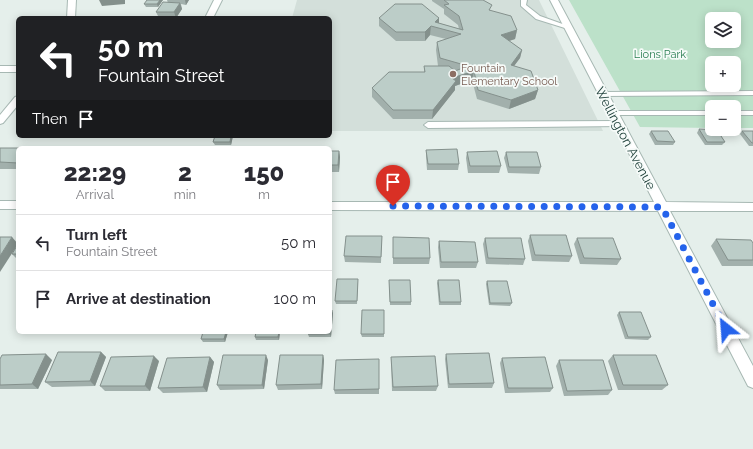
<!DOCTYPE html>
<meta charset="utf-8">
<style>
:root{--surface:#fff;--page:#f7f7f7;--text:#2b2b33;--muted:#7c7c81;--line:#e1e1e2}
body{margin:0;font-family:Raleway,sans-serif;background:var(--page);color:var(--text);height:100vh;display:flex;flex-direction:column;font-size:15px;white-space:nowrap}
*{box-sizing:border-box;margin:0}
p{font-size:13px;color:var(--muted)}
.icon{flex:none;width:22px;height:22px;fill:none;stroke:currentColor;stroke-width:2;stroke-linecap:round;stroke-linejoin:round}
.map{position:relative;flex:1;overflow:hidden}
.details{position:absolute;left:16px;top:146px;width:316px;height:188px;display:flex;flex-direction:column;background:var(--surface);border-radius:6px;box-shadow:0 2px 10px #0003}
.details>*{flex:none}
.hud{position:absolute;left:16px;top:16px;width:316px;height:122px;border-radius:6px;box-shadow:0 2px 10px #0003;background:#202124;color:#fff;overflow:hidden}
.tools{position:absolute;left:705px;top:12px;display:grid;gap:8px}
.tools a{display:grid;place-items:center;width:36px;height:36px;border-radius:6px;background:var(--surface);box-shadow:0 2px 10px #0003;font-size:20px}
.pin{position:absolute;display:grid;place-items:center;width:34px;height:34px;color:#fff;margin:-41px -17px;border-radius:50% 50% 50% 0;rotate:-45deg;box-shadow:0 0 4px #0007}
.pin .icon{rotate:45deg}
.me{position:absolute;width:44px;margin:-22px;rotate:332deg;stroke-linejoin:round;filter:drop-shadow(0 0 3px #0008)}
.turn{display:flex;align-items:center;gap:14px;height:84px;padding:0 16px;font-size:18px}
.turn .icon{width:52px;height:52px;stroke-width:2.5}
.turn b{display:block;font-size:28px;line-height:34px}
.then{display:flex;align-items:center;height:38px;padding:0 16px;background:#0003;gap:8px;font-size:15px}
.eta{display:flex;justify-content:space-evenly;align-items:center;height:68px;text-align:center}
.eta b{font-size:24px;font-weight:800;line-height:28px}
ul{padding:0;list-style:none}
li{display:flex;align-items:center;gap:12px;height:56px;padding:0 16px;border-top:1px solid var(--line)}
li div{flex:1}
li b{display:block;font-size:15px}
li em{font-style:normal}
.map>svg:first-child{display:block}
</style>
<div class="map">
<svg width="753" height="449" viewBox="0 0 753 449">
<rect width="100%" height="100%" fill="#e5efeb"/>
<path fill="#d3dfda" d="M297,0H539L603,131H330V18H292Z"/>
<path fill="#bce1c9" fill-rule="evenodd" d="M569,0H753V128H734V107H712V128L640,127ZM712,19H734V41H712ZM712,63H734V85H712Z"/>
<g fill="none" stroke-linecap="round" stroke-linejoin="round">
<defs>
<g id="lane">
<path d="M521,0H527L526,5L540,16L571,27L568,29L536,19L521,6Z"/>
<path d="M753,91V95L603,96L599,94L603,92Z"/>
<path d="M610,111H712V115H613L609,113Z"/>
<rect x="734" y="111" width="19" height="4"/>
<path d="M619,121L622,122L623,124L622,126L428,128L424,125L428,122Z"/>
</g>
<g id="street">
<path d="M68,0H76L75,18H67Z"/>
<path d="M214,0H222L213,18H205Z"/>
<path d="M550,0H558L666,202L753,203V211H670L753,366V388L748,386L658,211L330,210V202H654Z"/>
<rect x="0" y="66" width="18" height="6"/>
<path d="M18,96V105L3,123L0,124V115L15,97Z"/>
<rect x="0" y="201" width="18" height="8"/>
</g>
</defs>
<use href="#lane" stroke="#a7b8b3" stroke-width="2"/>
<use href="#street" stroke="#a7b8b3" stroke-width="2"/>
<use href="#lane" fill="#fff" fill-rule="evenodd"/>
<use href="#street" fill="#fff" fill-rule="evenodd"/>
</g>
<g fill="#a2b0ac">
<path d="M163,0L158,7H146L144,4Z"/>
<path d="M167,0H189L186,5L181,4L182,9L176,18H159L156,12L168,3Z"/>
<path d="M432,0H483L491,11L517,30L515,39L509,41L522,50L520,58L514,66L538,90L535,99L509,109L477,99L472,80L455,86V90L432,119H393L372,97V88L424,72V66H438L436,50L437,42L446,39L430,35L425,41H396L379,26V18L439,23L459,29L458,25L444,14V9L432,1Z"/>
<path d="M699,129L725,142L722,145H705L697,133Z"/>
<path d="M651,131L675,142L673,145H655L649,134Z"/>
<path d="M742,131H753V146H749L740,134Z"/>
<path d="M215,136H233L231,145H215L213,142Z"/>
<rect x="0" y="148" width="18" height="21"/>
<path d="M426,150L459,164L458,170H427L426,156Z"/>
<path d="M330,151H339L340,157L339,172H330Z"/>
<path d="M467,152L501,166L499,173H468L466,158Z"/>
<path d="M506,152L541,167L539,174L508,173L504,158Z"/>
<path d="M530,235L572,256L569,262L532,261L528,241Z"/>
<path d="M382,236L381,263L345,262L344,256Z"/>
<path d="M485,238L525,259L523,265L486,264L483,244Z"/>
<path d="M577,238L621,259L617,265L580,264L574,244Z"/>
<path d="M716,239L753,243V266H722L711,246Z"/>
<path d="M439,241L478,262L476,268H440L438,247Z"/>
<path d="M393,243L430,258L429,264H393Z"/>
<path d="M18,244V260L12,254Z"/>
<path d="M389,280L411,302V305H390Z"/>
<path d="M438,280L461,302V305H439L437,283Z"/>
<path d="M487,281L512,303L510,306L489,305L486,284Z"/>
<path d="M358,282L357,304H336L335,301Z"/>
<path d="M384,310V337H362L361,334Z"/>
<path d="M619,312L651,337L648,340L625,339L617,315Z"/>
<path d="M333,313L331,337H309L308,334Z"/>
<path d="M228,332L225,342H203L201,339Z"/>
<path d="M256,332H280L279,340H256L255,337Z"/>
<path d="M101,352L106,357L95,386L52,387L45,382Z"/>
<path d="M446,354L494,383L492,388H448L445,359Z"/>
<path d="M323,355L324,360L322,389L278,390L276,385Z"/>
<path d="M613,355L668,385L662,390H618L608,361Z"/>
<path d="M210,357L214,362L207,392L163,393L158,388Z"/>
<path d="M391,357L438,386L436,391H392Z"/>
<path d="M502,358L553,388L550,392L505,393L500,363Z"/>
<path d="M0,359L52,360L38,389H0Z"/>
<path d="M379,359V394H335L334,390Z"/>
<path d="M268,360L264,389L220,390L217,385Z"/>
<path d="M559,360L612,390L608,395L564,396L556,366Z"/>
<path d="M159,361L150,391H105L100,386Z"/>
</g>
<g fill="#84908c">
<path d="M99,0H125V4L102,6Z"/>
<path d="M160,0H163L158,7L157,4Z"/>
<path d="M185,0H189L186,5Z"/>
<path d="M180,3L182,9L176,18L174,12Z"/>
<path d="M439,18V27L435,22Z"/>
<path d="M431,26L430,35L425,41V32Z"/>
<path d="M517,30L515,39L499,44L501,35Z"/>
<path d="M522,50L520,58L508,74L511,65Z"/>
<path d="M474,71L472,80L455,86V90L432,119L433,110L452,78Z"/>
<path d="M538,90L535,99L509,109L511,100Z"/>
<path d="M231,136H233L231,145L230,142Z"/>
<path d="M339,151L340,157L339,172L338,165Z"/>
<path d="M12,237L18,244L0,272V256Z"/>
<path d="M332,310L333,313L331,337L330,334Z"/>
<path d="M226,332H228L225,342L224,339Z"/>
<path d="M279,332H280L279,340L278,337Z"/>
<path d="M101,352L106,357L95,386L90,381Z"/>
<path d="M46,354L52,360L38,389L32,384Z"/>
<path d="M266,355L268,360L264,389L262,385Z"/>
<path d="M323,355L324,360L322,389L321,384Z"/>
<path d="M154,356L159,361L150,391L145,386Z"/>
<path d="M210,357L214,362L207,392L203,387Z"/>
</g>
<g fill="#bccdc8" stroke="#84908c">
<path d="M147,0H160L157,4H144Z"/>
<path d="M444,0H483L492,5L489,10L511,16L517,30L501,35L522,50L511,65L531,71L538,90L511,100L478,90L474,71L452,78L456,81L433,110H393L372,88L389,72H425L424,66H449L455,71L468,66L440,58L437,42L461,34L431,26L425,32H396L379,18L395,4H422L439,18L435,22L463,30L459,16L444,5L449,4Z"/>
<path d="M163,2L180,3L174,12H156Z"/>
<path d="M699,129L717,130L725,142H707Z"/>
<path d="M651,131H668L675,142L657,141Z"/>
<path d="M742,131H753V143H752Z"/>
<path d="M215,136H231L230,142H213Z"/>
<path d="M0,148H27H18V163L0,162Z"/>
<path d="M457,149L459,164H428L426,150Z"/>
<path d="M330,151H339L338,165H330Z"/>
<path d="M497,151L501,166H470L467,152Z"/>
<path d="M506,152H537L541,167H509Z"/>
<path d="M530,235H566L572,256L535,255Z"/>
<path d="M346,236H382L381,257L344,256Z"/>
<path d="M0,237H12L0,256Z"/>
<path d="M393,237L429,238L430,258H393Z"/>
<path d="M485,238H521L525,259L488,258Z"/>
<path d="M577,238H613L621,259L584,258Z"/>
<path d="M716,239L751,240L753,243V260H728Z"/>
<path d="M439,241L475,242L478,262H441Z"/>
<path d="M18,244V254H12Z"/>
<path d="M337,279H358L357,301H335Z"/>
<path d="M389,280H410L411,302H390Z"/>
<path d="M438,280H459L461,302H440Z"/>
<path d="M487,281H507L512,303H490Z"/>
<path d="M330,310H332L330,334H308V332H330Z"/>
<path d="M362,310H384V334H361Z"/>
<path d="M619,312H641L651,337H628Z"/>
<path d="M203,332H226L224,339H201Z"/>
<path d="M256,332H279L278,337H255Z"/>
<path d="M58,352H101L90,381L45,382Z"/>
<path d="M489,353L494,383L449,384L446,354Z"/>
<path d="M46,354L32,384L0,385V359L2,355Z"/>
<path d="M223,355H266L262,385H217Z"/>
<path d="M280,355H323L321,384L276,385Z"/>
<path d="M613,355H656L668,385H623Z"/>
<path d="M154,356L145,386H100L111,357Z"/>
<path d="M435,356L438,386L393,387L391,357Z"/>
<path d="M210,357L203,387L158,388L167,358Z"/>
<path d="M545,357L553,388H508L502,358Z"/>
<path d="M379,359V389L334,390L336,360Z"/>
<path d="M559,360H603L612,390L567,391Z"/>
</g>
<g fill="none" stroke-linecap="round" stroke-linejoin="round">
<path stroke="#2563eb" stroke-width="7" stroke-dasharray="0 12.6" d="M393,206L662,207L726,329"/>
</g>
<circle fill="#8d6e63" stroke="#f6fbf9" stroke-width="1.5" cx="453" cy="74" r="4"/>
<g text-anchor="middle" stroke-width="3.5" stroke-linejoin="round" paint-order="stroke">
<g font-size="11" fill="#287d50" stroke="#f6fbf9">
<text x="660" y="58">Lions Park</text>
</g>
<g font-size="11" fill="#785e54" stroke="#f6fbf9" text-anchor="start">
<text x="461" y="72">Fountain<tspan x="461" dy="13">Elementary School</tspan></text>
</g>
<g font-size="13" fill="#22433d" stroke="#f6fbf9">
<text transform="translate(626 138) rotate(62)" y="5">Wellington Avenue</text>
</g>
</g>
</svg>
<div class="tools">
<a><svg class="icon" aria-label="layers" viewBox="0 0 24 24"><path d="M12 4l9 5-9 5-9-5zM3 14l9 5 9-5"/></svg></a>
<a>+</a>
<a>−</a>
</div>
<div class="pin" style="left:393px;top:206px;background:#d93025"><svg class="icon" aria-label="arrive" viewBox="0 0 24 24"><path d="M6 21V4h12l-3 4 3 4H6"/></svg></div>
<svg class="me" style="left:726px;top:329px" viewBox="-20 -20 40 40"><path d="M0-17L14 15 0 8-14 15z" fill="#2563eb" stroke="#fff" stroke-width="4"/></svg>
<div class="hud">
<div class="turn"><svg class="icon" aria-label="left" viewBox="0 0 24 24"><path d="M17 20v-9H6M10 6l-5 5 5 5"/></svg><div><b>50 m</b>Fountain Street</div></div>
<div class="then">Then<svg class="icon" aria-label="arrive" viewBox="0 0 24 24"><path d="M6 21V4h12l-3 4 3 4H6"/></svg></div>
</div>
<section class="details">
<div class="eta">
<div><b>22:29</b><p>Arrival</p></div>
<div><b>2</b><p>min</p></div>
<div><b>150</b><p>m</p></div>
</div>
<ul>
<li><svg class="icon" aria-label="left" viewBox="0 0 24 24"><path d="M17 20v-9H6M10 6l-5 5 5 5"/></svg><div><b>Turn left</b><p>Fountain Street</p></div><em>50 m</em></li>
<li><svg class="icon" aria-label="arrive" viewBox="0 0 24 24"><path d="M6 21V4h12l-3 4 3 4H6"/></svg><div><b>Arrive at destination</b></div><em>100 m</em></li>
</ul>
</section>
</div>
